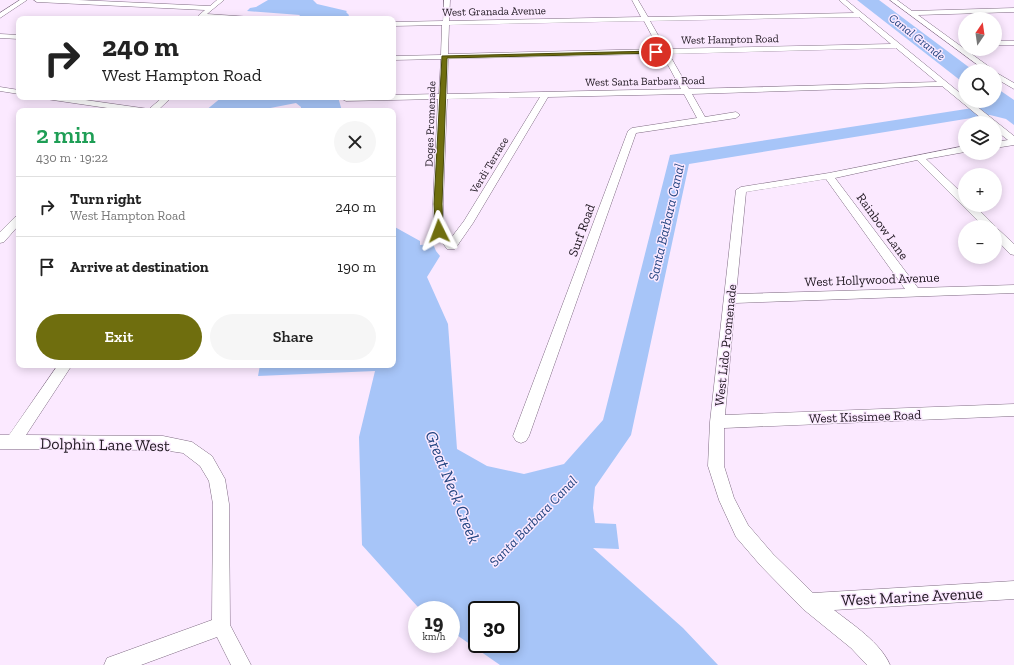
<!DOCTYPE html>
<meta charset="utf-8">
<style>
:root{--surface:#fff;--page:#f6f6f6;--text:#222;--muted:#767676;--line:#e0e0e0;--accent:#6f6e0e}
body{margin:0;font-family:"Zilla Slab",serif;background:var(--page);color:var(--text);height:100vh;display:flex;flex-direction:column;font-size:15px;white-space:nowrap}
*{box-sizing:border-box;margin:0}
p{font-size:13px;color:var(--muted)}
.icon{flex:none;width:22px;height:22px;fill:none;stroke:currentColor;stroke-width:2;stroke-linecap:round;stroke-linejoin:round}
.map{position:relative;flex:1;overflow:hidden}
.panel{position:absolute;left:16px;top:108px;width:380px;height:260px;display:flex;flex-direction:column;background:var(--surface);border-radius:8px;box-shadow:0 2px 10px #0003}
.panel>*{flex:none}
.guide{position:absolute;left:16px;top:16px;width:380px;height:84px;border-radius:8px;box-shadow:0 2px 10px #0003;background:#fff;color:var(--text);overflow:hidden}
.needle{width:26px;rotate:13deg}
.controls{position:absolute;left:958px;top:12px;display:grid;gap:8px}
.controls a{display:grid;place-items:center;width:44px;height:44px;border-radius:50%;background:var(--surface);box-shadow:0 2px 10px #0003;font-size:20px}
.speed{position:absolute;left:408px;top:601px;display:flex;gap:8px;font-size:20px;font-weight:700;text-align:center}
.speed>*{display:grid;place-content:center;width:52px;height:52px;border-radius:50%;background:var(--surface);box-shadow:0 2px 10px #0003;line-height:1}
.speed small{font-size:10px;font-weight:400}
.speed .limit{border:2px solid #111;border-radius:6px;background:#fff;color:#111}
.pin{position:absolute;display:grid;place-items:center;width:34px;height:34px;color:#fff;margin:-17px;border:2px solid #fff;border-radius:50%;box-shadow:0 1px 4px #0007}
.me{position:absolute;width:44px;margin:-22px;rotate:357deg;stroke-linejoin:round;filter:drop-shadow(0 0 3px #0008)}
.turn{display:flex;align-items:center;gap:14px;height:84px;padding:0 20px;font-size:18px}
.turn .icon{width:52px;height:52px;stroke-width:2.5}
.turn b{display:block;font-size:28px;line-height:34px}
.round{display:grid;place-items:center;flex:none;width:42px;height:42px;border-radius:21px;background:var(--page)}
.summary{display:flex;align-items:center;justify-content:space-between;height:68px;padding:0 20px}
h1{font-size:24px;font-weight:600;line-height:30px;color:#1e9e55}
.button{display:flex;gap:8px;margin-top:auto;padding:8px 20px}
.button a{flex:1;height:46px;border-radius:24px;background:var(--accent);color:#fff;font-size:16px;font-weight:600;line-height:46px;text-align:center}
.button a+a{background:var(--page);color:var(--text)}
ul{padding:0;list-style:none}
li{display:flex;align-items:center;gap:12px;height:60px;padding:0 20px;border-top:1px solid var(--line)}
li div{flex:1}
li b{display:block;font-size:15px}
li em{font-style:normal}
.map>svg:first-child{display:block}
</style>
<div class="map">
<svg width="1014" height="665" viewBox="0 0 1014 665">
<rect width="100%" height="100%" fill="#fbe9ff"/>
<g fill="#a7c5f8" fill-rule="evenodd">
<path d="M268,0H313L317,4L347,11L346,12L349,15L347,19H297L300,15L247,11L250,8L256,7Z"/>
<path d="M857,0H879L974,71H965V84Z"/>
<path d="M995,87L1014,100V125L1006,119L990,115L689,164L631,435L595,487L593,508L595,523L616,524L619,549L593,548L683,628L718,665H500L451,631V610H422L417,606L362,545L359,437L375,371L258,376L260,365H393V226L420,241V245L433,244L436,251L440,256L427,277L448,324L457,449L487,466L524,474L564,464L603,420L670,155L992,105L987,101H995ZM477,610H511V644H477Z"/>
<path d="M222,97H338L342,111H301V107L296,103L255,111H205Z"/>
</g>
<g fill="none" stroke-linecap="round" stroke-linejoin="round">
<defs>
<g id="street">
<path d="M20,0H27L0,18V13Z"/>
<path d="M34,0H78L210,6L217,0H224L207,14L251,17L254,19L199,17V15L205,10L37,2Z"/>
<path d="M444,0H450L449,21L641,17L632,0H638L648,17L854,13L839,0H846L965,97V101H970L1014,136V145L995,148V142L1008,140L995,130V123H987L942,86L692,94L705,117L736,112L740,115L736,118L636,133L529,436L526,441L521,443L516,441L513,436L628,131L632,128L697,118L684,94L548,97L473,223L455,249H447L434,231L433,204L438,99L346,101L342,99L344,97H393V95L439,94L441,59L393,60V56L441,55L442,25L393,26V22L443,21ZM859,17L891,44L666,49L650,21ZM644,21L659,49L448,54L449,25ZM896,48L937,82L689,89L669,54ZM662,54L681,89L447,94L448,59ZM540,97L464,221L451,238L444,230L443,204L447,99Z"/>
<path d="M890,0H897L912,11L1014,8V12L918,15L995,71H986Z"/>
<path d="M0,34L19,35V39L0,38Z"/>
<rect x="995" y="41" width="19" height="4"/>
<path d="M995,72L1014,83V89L995,78Z"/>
<path d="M0,87L19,90V94L0,91Z"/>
<path d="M42,97H64L149,109L163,97H172L157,111H128L46,99Z"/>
<path d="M965,146V152L926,159L965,196V205H974L994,225L995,227V228L984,227L917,160L835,178L918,288L1014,285V293L735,303L725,415L1014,404V416L724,428V466L734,498L748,525L773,554L813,593L1014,581V599L834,610C852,624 881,643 890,665H867L851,648L803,609L761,566L736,537L719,500L708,466L710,422L736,190L741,187L829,173ZM826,179L905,289L736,294L746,192Z"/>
<path d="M19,216V225L4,242L0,243V232L15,217Z"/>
<path d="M995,228L999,230L1014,244V255L1010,254L995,238Z"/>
<path d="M58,365H72L26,435L163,436L192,442L212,456L225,479L229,504L230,625L251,665H231L217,637L141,665H104L107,658L212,620L213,504L209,481L200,466L183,453L163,450L0,449V435H9Z"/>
</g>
</defs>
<use href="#street" stroke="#7f6b83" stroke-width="1"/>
<use href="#street" fill="#fff" fill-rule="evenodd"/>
</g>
<path fill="#6f6e0e" stroke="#484809" d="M656,51L658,52V53L447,58L442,204L443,231L442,233H436L434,204L442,56Z"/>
<g text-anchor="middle" stroke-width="3" stroke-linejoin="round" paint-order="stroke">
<g font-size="11" fill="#1f1720" stroke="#fbe9ff">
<text transform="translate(494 11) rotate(-1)" y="4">West Granada Avenue</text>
<text transform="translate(730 39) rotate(-1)" y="4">West Hampton Road</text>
<text transform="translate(645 81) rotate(-1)" y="4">West Santa Barbara Road</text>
<text transform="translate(430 124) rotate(-88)" y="4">Doges Promenade</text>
<text transform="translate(489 165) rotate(-59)" y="4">Verdi Terrace</text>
</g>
<g font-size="12" font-style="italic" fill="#234581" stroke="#fbe9ff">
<text transform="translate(917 37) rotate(38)" y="4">Canal Grande</text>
</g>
<g font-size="13" fill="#1f1720" stroke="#fbe9ff">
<text transform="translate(883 226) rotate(54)" y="5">Rainbow Lane</text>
<text transform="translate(581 230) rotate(-70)" y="5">Surf Road</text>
<text transform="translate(872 279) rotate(-2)" y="5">West Hollywood Avenue</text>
<text transform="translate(725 345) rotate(-84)" y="5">West Lido Promenade</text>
<text transform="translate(865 416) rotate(-2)" y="5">West Kissimee Road</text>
</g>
<g font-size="14" font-style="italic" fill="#234581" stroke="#fbe9ff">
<text transform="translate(666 222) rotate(-77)" y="5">Santa Barbara Canal</text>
<text transform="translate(533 521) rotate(-46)" y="5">Santa Barbara Canal</text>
</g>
<g font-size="16" fill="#1f1720" stroke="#fbe9ff">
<text transform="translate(105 444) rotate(1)" y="6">Dolphin Lane West</text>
<text transform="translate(912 596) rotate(-3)" y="6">West Marine Avenue</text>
</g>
<g font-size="17" font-style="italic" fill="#234581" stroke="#fbe9ff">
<text transform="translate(453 487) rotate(68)" y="6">Great Neck Creek</text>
</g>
</g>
</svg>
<div class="controls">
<a><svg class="needle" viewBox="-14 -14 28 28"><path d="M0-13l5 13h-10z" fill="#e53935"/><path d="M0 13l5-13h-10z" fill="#767676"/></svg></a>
<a><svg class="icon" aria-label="search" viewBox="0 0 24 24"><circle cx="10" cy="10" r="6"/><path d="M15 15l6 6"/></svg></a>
<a><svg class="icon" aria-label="layers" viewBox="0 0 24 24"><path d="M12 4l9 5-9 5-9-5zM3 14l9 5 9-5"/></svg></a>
<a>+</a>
<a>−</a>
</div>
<div class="speed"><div>19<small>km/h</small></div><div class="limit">30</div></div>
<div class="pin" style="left:656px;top:52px;background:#d93025"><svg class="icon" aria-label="arrive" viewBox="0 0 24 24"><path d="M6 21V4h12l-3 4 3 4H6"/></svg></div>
<svg class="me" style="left:439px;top:231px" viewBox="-20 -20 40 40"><path d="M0-17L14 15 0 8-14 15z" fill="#6f6e0e" stroke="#fff" stroke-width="4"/></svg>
<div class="guide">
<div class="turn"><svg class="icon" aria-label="right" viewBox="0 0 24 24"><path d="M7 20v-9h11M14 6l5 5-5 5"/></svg><div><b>240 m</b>West Hampton Road</div></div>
</div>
<section class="panel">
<div class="summary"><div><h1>2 min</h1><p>430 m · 19:22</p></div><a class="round"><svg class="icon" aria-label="close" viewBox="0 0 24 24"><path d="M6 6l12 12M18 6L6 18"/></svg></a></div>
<ul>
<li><svg class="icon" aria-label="right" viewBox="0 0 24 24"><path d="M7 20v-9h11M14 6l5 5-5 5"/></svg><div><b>Turn right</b><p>West Hampton Road</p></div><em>240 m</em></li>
<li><svg class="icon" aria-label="arrive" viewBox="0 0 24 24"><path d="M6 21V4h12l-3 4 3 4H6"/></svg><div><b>Arrive at destination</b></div><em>190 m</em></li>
</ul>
<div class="button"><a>Exit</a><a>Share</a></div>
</section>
</div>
